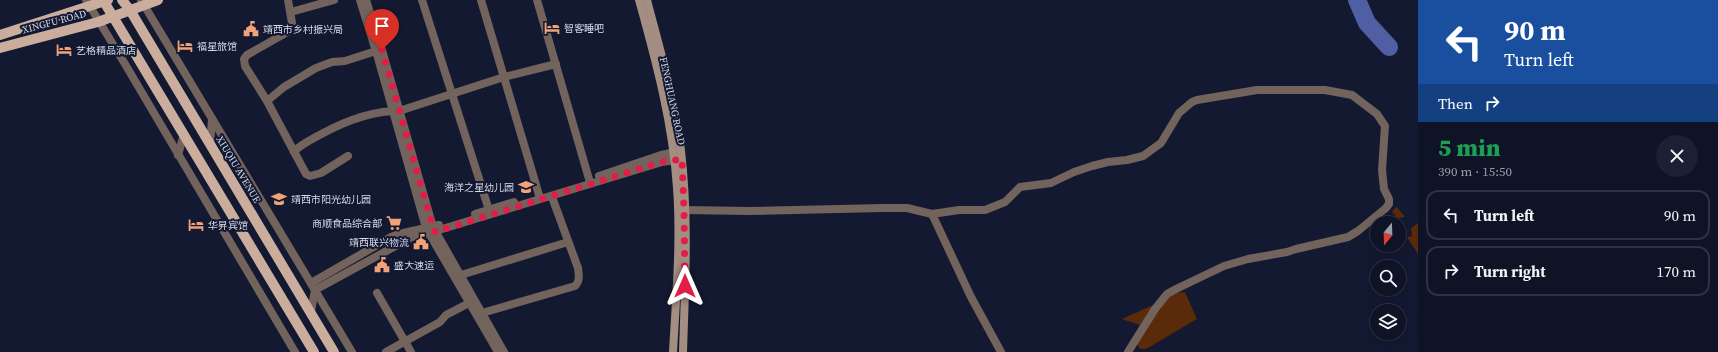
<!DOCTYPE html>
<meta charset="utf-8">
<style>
:root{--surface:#0e1325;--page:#1c2032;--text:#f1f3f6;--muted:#9b9ea7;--line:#2e3242}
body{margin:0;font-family:"Source Serif 4","Noto Sans SC",serif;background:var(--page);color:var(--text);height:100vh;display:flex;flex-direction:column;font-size:15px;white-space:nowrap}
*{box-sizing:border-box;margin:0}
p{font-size:13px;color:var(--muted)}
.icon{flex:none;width:22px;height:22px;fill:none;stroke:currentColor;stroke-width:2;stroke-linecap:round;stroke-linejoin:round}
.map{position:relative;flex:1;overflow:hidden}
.details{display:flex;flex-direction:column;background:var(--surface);width:300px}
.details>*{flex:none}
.hud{background:#1a4fa0;color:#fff;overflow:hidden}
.needle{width:26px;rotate:199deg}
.buttons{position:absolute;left:1370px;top:216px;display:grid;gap:8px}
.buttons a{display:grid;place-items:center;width:36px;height:36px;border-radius:50%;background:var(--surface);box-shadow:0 4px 16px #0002,0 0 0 1px var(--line);font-size:20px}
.pin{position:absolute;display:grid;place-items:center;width:34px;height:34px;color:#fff;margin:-41px -17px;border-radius:50% 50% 50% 0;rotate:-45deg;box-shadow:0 0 4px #0007}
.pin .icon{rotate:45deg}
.me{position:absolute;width:44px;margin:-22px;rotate:0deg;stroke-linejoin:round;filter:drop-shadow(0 0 3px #0008)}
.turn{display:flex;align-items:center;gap:14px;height:84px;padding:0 20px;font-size:18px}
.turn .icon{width:52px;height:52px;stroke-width:2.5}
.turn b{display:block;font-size:28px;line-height:34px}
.then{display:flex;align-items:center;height:38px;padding:0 20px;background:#0003;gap:8px;font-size:15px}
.round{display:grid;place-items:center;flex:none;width:42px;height:42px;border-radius:21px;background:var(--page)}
.headline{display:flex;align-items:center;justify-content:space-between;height:68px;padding:0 20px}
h1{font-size:24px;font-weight:800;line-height:30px;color:#1e9e55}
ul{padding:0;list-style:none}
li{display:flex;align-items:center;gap:12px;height:50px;margin:0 8px 6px;padding:0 12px;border:2px solid var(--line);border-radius:12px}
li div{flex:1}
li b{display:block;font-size:15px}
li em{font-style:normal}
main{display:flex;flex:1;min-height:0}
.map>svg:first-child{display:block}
</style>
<main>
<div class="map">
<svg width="1418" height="352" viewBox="0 0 1418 352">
<rect width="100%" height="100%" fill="#131931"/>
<g fill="#5b2a0a">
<path d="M1397,207L1405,217L1397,218L1392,212L1394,209Z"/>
<path d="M1418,223V254L1407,237L1412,236L1411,228Z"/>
<path d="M1185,292L1197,319L1146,349H1140L1137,344L1165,299L1176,293Z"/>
<path d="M1153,305L1148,314L1140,325L1122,319Z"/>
</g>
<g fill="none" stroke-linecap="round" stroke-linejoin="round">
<path stroke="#505ea4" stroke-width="18" d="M1357,0L1367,23L1389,47"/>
<g stroke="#72635c" stroke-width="8">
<path d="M86,0L125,64L295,352"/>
<path d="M141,0L352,352"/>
<path d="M288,0L292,23L291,30L247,55L244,59L245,66L267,101L306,174L310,176L321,173L348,156"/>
<path d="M360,0L376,51L426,228L498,352"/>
<path d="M366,0L382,50L433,227L504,352"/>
<path d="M422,0L489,210"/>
<path d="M481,0L539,195"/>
<path d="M537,0L589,179"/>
<path d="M291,12L334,0"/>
<path d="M267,101L284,87L316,68L332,62L345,61L376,51"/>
<path d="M399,111L504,77L556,64"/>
<path d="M210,145L212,119"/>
<path d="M294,152C299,146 307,142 314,138C339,124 364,113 393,111"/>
<path d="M178,155L184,134"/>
<path d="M599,176L661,155L680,151"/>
<path d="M684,210L749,211L881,208H907L932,214L971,297L1001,352"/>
<path d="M475,214L514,202"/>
<path d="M932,214L959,210H985L1005,202L1020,187L1051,183L1074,172L1092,166L1108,162L1127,160L1143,156L1161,143L1179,113L1192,102L1197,100L1257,90H1325L1352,95L1377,114L1385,126L1382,170L1384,189L1389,199V204L1386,208L1358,231L1348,237L1296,249L1287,252L1248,259L1224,266L1176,289L1167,294L1155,309L1128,352"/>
<path d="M461,275L568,242"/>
<path d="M311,283L391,237L399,234L439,225"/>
<path d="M377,293L411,352"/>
<path d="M311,311L315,290L412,237L429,233L662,162L681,159"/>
<path d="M482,313L575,286C580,281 579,276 578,268L552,197"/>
<path d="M386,352L440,322L446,315L469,303"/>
</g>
<g stroke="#a48d81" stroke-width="8">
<path d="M639,0C656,61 673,124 677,188C681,242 676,297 673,352"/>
<path d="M647,0C660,50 675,100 681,151C689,218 685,286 683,352"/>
</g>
<g stroke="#cbad9e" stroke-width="10">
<path d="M103,0L314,352"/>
<path d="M122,0L130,10L334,352"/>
<path d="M0,35L108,0"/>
<path d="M0,48L98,22L158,0"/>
</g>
</g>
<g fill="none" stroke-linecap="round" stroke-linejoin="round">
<path stroke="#e11d48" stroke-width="7" stroke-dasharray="0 12.6" d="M382,50L433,227L435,232L662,162L682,159L684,210L685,286"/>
</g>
<defs>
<symbol id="hotel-bare" viewBox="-9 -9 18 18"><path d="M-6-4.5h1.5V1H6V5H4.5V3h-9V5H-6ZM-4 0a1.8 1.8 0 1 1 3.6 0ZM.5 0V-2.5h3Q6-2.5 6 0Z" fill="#f0a279" stroke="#131931" stroke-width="2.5" paint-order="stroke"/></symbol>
<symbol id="civic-bare" viewBox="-9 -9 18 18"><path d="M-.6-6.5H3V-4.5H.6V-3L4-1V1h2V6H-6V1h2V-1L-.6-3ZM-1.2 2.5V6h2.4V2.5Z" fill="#f0a279" stroke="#131931" stroke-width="2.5" paint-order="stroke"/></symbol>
<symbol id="school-bare" viewBox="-9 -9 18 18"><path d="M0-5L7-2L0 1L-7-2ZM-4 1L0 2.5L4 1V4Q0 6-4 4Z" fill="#f0a279" stroke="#131931" stroke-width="2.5" paint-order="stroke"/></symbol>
<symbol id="supermarket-bare" viewBox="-9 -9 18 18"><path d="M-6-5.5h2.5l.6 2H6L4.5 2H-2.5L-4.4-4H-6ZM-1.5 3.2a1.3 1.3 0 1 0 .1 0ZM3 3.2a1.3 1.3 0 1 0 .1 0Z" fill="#f0a279" stroke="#131931" stroke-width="2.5" paint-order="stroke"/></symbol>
</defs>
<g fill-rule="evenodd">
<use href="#hotel-bare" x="541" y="17" width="22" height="22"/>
<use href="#civic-bare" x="240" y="18" width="22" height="22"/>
<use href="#hotel-bare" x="174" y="35" width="22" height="22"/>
<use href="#hotel-bare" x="53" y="39" width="22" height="22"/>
<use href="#school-bare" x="515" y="176" width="22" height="22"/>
<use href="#school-bare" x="268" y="188" width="22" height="22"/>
<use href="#supermarket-bare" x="383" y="212" width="22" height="22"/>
<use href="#hotel-bare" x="185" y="214" width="22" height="22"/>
<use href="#civic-bare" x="410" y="231" width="22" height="22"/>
<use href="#civic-bare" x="371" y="254" width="22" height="22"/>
</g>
<g text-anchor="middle" stroke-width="4" stroke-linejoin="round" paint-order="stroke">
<g font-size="10" fill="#d5daeb" stroke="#131931">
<text transform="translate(54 21) rotate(-15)" y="4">XINGFU ROAD</text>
<text transform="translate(673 101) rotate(78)" y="4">FENGHUANG ROAD</text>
<text transform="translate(239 169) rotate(59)" y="4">XIUQIU AVENUE</text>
</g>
<g font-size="10" fill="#d5daeb" stroke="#131931" text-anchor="start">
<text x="564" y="32">智客睡吧</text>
<text x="263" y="33">靖西市乡村振兴局</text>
<text x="197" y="50">福星旅馆</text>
<text x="76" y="54">艺格精品酒店</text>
<text x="514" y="191" text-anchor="end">海洋之星幼儿园</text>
<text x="291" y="203">靖西市阳光幼儿园</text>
<text x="382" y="227" text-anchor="end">商顺食品综合部</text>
<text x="208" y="229">华昇宾馆</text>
<text x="409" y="246" text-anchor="end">靖西联兴物流</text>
<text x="394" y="269">盛大速运</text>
</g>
</g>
</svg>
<div class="buttons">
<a><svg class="needle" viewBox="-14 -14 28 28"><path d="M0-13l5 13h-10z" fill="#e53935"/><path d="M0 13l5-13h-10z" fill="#9b9ea7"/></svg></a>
<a><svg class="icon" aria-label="search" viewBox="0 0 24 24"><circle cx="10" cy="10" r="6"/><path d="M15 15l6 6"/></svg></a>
<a><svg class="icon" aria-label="layers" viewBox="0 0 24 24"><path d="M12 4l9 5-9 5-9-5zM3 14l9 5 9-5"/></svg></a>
</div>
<div class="pin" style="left:382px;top:50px;background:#d93025"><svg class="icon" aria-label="arrive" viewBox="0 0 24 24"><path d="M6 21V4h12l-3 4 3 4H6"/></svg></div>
<svg class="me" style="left:685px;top:286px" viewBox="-20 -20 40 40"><path d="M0-17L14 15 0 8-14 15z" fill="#e11d48" stroke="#fff" stroke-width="4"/></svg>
</div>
<section class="details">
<div class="hud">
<div class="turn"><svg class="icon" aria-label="left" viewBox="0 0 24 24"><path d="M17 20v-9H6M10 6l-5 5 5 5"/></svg><div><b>90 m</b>Turn left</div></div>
<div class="then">Then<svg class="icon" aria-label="right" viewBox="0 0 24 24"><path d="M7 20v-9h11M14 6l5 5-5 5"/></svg></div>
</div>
<div class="headline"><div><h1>5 min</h1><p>390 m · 15:50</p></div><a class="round"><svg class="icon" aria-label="close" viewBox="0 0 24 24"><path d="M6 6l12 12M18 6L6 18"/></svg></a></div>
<ul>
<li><svg class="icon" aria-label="left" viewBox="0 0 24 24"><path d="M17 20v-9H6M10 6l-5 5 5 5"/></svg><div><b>Turn left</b></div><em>90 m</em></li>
<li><svg class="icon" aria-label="right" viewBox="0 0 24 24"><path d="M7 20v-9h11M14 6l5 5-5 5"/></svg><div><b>Turn right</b></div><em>170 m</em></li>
</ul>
</section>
</main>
